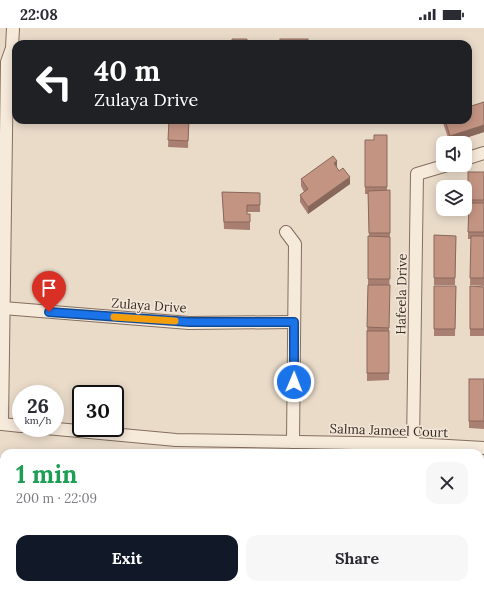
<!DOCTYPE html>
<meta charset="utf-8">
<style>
:root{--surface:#fff;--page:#f7f7f7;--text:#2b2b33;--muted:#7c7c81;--accent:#111827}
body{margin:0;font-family:Lora,serif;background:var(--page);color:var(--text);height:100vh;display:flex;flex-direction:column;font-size:15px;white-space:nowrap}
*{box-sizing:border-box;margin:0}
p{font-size:13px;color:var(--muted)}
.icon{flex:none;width:22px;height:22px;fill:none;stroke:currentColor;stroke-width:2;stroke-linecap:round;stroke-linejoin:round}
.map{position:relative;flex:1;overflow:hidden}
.sheet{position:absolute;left:0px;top:421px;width:484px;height:140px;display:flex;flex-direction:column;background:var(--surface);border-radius:12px 12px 0 0;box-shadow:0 2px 10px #0003}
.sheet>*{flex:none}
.hud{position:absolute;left:12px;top:12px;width:460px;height:84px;border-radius:12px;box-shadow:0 2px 10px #0003;background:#202124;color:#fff;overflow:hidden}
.buttons{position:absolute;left:436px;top:108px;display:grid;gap:8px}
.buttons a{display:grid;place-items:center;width:36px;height:36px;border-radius:8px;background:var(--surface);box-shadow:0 2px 10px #0003;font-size:20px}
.speed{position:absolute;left:12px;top:357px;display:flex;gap:8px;font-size:20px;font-weight:700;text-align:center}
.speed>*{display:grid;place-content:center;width:52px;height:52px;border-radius:50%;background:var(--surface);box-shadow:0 2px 10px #0003;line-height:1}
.speed small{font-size:10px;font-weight:400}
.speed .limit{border:2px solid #111;border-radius:6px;background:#fff;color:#111}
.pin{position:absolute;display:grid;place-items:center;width:34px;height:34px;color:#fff;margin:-41px -17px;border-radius:50% 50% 50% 0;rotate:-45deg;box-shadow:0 0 4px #0007}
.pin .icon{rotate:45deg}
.me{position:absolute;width:44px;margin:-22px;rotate:1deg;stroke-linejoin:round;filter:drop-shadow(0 0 3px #0008)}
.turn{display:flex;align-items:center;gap:14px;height:84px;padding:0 16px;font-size:18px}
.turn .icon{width:52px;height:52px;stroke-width:2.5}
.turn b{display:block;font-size:28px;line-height:34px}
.round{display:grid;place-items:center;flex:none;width:42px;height:42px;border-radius:12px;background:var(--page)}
.head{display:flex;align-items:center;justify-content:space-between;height:68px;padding:0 16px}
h1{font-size:24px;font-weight:700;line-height:30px;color:#1e9e55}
.primary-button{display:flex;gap:8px;margin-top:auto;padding:8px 16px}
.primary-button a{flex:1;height:46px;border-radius:12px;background:var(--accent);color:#fff;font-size:16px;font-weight:700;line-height:46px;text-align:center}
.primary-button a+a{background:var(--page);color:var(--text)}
.status{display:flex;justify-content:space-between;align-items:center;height:28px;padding:0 20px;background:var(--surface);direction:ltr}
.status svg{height:11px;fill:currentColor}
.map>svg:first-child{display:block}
</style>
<div class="status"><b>22:08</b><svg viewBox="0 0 49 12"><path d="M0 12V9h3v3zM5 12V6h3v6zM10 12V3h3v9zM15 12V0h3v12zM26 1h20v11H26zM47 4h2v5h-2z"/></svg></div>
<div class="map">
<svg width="484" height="561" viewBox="0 0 484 561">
<rect width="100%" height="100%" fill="#eadbc9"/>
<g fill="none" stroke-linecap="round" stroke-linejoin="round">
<defs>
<g id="street">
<path d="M13,0L12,20L7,34L2,396L21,398"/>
<path d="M465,131L484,125"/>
<path d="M286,204L295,216L293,414"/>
<path d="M3,280L189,295L294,294"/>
<path d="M46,400L176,412L413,416L484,420"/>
<path d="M413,416L417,146L447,137"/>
</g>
<g id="highway">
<path d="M0,520H4"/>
<path d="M480,525H484"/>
<path d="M439,557L484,561"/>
</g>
</defs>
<use href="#street" stroke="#856e5f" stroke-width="14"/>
<use href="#highway" stroke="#533d33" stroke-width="24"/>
<use href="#street" stroke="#f6eadb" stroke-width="12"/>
<use href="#highway" stroke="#d09063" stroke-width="22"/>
</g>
<g fill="#a97f71">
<path d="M484,75V104L450,115L443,95V92H468Z"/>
<path d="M169,92H189L188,120L168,119Z"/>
<path d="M387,107V162L390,205L389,307V352L367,353V303L369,208L368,166H365V112H374Z"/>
<path d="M337,140L350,156L308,186L300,174V167L304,164L301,158V151Z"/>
<path d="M468,144H484V258L470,257L471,211H468Z"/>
<path d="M222,164L260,165V184H247V186H250V202L224,201Z"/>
<path d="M434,207L456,208L455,257H434Z"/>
<path d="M434,258H456L455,308H434Z"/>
<path d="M470,258L484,259V308H470Z"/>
<path d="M469,351H484V401L469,400Z"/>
<rect x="480" y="434" width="4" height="29"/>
</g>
<g fill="#89685c">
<path d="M484,97V104L450,115V108Z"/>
<path d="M337,133V140L334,135Z"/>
<path d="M350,149V156L308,186V179Z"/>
</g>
<g fill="#c49483" stroke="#89685c">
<path d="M232,11H247V16H223V15H232Z"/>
<rect x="280" y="11" width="28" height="5"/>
<path d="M484,74V97L450,108L445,92H468V79Z"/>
<path d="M169,92H189L188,113L168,112Z"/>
<path d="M374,107H387V159H365V112H374Z"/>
<path d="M333,128L337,133L334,135L339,143L343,140L350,149L308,179L300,167L308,161L301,151Z"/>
<rect x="468" y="144" width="16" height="28"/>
<path d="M390,162V205H369L368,163Z"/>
<path d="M222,164L260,165V177H247V186H250V194H224Z"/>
<path d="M469,175H484V204H468Z"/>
<path d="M434,207L456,208L455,250H434Z"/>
<path d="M368,208L390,209V251H368Z"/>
<path d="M471,208H484V250H470Z"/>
<path d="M368,257H390L389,300L367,299Z"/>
<path d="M434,258H456L455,301H434Z"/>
<path d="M470,258L484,259V301H470Z"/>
<rect x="367" y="303" width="22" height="42"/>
<rect x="469" y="351" width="15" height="42"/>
<rect x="480" y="434" width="4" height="22"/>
</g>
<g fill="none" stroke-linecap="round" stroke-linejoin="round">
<defs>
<path id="route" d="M49,284L189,294H294V354"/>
</defs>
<use href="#route" stroke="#114b97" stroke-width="10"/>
<use href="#route" stroke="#1a73e8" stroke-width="7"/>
<path stroke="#f59e0b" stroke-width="7" d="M114,289L175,293"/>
</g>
<g text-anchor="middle" stroke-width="3" stroke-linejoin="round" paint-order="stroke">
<g font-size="13" fill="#372921" stroke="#f2e7d8">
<text transform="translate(401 266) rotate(-89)" y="5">Hafeela Drive</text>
<text transform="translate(149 277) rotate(4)" y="5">Zulaya Drive</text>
<text transform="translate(389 402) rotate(2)" y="5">Salma Jameel Court</text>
</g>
</g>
</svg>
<div class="buttons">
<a><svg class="icon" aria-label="sound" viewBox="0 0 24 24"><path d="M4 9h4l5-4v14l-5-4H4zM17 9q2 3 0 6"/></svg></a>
<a><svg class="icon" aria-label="layers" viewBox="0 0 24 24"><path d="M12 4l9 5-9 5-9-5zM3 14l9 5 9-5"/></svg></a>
</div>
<div class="speed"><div>26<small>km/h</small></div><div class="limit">30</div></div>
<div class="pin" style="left:49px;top:284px;background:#d93025"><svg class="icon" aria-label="arrive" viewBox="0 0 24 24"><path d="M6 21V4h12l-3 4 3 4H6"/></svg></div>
<svg class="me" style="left:294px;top:354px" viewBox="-20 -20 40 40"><circle r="17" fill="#1a73e8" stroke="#fff" stroke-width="3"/><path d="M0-11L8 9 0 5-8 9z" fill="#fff"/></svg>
<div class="hud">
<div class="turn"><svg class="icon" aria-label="left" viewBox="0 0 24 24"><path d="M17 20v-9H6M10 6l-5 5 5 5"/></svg><div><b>40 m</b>Zulaya Drive</div></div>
</div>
<section class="sheet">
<div class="head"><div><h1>1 min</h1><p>200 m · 22:09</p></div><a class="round"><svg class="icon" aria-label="close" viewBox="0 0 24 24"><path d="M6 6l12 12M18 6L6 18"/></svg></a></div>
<div class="primary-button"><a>Exit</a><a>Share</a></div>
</section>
</div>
